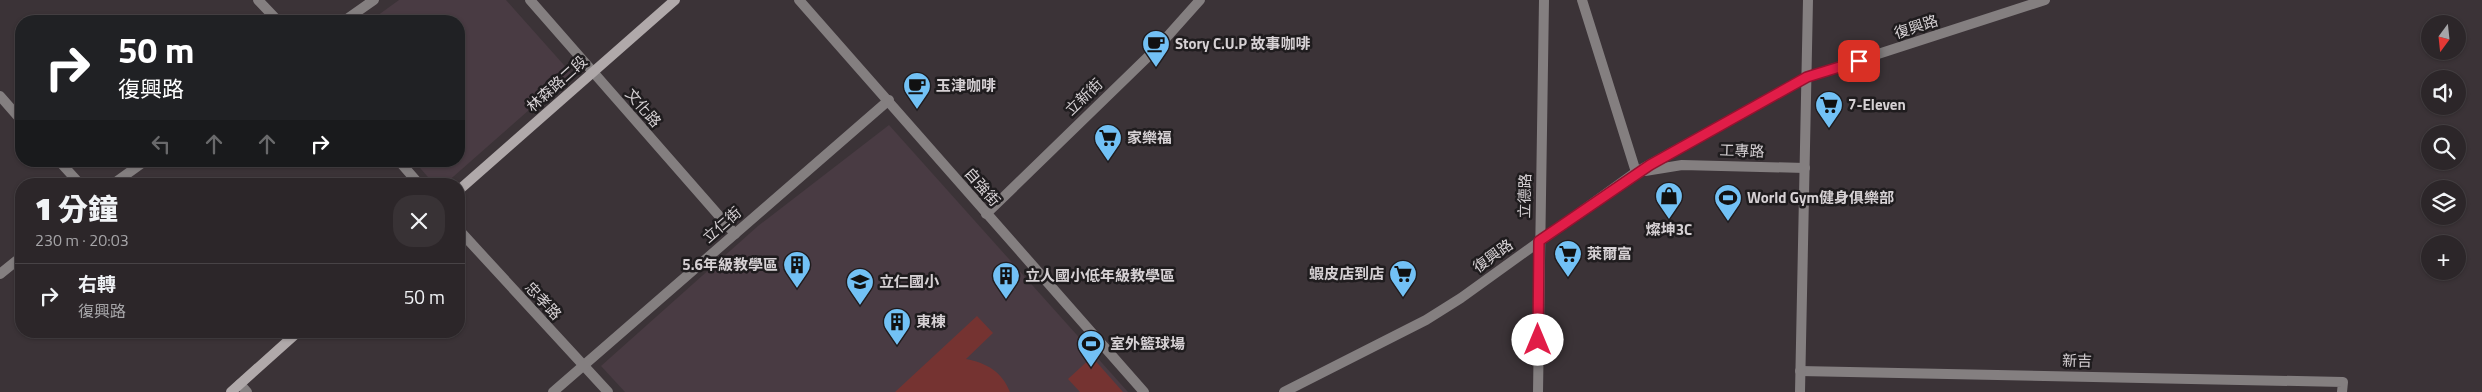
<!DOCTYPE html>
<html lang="zh-TW">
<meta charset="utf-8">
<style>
:root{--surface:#2c2629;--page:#383235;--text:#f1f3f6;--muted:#a6a5a8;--line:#484346}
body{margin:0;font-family:"Titillium Web","Noto Sans TC",sans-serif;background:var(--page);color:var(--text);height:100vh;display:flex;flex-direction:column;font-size:19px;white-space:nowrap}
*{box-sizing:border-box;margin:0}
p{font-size:16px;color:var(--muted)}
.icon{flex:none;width:28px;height:28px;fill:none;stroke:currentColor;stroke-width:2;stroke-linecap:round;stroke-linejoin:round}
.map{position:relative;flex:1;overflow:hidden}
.drawer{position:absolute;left:15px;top:178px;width:450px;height:160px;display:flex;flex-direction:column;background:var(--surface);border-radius:20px;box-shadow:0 1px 4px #0004,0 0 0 1px var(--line)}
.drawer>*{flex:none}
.top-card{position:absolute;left:15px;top:15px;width:450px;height:152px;border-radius:20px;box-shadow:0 1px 4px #0004,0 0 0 1px var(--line);background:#202124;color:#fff;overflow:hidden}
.needle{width:32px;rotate:195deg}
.controls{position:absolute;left:2421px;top:15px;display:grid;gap:10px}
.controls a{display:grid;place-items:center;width:45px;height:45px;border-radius:50%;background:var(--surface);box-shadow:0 1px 4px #0004,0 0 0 1px var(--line);font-size:25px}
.pin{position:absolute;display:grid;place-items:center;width:42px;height:42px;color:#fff;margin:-21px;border-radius:10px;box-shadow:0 2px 8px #0006}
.me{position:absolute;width:55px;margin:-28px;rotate:0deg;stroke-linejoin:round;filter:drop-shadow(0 0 4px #0008)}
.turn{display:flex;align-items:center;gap:18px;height:105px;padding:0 20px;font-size:22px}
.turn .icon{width:65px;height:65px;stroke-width:2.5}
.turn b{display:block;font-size:35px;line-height:42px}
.lanes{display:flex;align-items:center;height:48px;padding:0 20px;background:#0003;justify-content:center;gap:25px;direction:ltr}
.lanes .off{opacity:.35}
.round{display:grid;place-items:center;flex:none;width:52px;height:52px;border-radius:20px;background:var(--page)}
.head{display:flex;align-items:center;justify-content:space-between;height:85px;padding:0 20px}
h1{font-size:30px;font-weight:800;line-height:38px}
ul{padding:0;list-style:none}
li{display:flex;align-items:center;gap:15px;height:65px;padding:0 20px;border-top:1px solid var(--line)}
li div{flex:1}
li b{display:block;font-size:19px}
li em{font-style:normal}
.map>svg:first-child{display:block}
</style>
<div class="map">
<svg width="2482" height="392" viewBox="0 0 2482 392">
<rect width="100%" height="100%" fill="#3b3337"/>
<g fill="#493b43">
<path d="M399,0H506L571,73L445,184H434L414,161H459V21H370Z"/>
<path d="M889,125L1128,392H625L601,366L758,226Z"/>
</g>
<g fill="#753331">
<path d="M977,316L993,333L966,359C987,363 1002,372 1010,392H895Z"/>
<path d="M1092,357L1123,392H1080L1068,379Z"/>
</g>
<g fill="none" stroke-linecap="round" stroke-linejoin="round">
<g stroke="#847f80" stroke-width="10">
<path d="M258,0L278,21"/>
<path d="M530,0L735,234"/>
<path d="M799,0L1144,392"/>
<path d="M1582,0L1636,172"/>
<path d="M344,21L374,0"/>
<path d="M0,96L21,120"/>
<path d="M59,161L80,184"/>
<path d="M399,161L419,184"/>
<path d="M1645,171L1682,165L1805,168"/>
<path d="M113,184L145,161"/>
<path d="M986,214L1158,47L1200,0"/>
<path d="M459,230L608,392"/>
<path d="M0,274L21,257"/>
<path d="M1800,371L2343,382L2342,392"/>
<path d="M240,384L247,392"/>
<path d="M553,392L889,100"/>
<path d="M1284,392L1426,320L1461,298L1636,172L1807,77L2045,0"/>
<path d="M1538,392L1544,0"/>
<path d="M1800,392L1808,0"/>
</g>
<g stroke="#b0a9aa" stroke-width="10">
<path d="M459,190L675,0"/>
<path d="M231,392L299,331"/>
</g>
</g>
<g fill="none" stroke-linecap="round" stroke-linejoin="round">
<defs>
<path id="route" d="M1538,340L1539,241L1650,165L1807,77L1859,61"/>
</defs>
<use href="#route" stroke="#92132f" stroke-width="12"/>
<use href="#route" stroke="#e11d48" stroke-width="9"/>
</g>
<defs>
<symbol id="cafe-pin" viewBox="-11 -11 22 30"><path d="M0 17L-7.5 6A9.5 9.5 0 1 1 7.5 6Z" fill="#72c1f5" stroke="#1f1c1e"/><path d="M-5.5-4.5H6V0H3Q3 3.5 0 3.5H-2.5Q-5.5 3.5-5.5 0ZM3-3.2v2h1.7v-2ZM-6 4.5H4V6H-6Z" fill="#111"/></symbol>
<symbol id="supermarket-pin" viewBox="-11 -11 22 30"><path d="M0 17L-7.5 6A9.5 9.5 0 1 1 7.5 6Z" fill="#72c1f5" stroke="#1f1c1e"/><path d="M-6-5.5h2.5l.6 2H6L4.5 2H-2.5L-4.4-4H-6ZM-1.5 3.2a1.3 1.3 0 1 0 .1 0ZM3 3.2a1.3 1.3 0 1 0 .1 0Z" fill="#111"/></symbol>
<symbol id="shop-pin" viewBox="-11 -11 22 30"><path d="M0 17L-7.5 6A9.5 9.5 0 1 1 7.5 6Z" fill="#72c1f5" stroke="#1f1c1e"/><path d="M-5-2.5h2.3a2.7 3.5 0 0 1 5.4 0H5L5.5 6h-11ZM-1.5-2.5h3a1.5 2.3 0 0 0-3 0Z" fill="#111"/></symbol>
<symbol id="stadium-pin" viewBox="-11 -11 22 30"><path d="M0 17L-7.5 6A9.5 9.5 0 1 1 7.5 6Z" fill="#72c1f5" stroke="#1f1c1e"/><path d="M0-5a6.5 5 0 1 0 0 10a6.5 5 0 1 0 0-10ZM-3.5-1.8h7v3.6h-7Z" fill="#111"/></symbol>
<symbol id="building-pin" viewBox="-11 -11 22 30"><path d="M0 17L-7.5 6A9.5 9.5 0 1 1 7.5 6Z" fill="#72c1f5" stroke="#1f1c1e"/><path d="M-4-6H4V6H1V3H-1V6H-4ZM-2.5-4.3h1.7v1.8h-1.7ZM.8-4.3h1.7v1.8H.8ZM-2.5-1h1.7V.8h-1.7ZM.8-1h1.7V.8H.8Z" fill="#111"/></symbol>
<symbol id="school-pin" viewBox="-11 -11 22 30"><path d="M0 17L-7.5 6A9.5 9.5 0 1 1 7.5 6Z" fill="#72c1f5" stroke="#1f1c1e"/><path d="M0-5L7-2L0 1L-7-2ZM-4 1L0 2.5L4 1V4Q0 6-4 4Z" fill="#111"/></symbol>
</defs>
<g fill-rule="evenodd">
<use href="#cafe-pin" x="1140" y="28" width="32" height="43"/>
<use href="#cafe-pin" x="901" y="70" width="32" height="43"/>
<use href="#supermarket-pin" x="1813" y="89" width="32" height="43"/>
<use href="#supermarket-pin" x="1092" y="122" width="32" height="43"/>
<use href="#shop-pin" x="1653" y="180" width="32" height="43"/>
<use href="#stadium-pin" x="1712" y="182" width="32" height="43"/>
<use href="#supermarket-pin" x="1552" y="238" width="32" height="43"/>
<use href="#building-pin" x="781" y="249" width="32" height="43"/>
<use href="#supermarket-pin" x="1387" y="258" width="32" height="43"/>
<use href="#building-pin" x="990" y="260" width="32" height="43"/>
<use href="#school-pin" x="844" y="266" width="32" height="43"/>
<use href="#building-pin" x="881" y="306" width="32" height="43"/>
<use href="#stadium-pin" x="1075" y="328" width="32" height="43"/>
</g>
<g text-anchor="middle" stroke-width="5" stroke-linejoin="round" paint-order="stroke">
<g font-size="15" fill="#d6d1d4" stroke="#1f1c1e">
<text transform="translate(1916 27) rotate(-18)" y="5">復興路</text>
<text transform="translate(557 84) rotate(-42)" y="5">林森路二段</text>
<text transform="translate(1084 97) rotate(-44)" y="5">立新街</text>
<text transform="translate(643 108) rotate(49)" y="5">文化路</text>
<text transform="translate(1742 151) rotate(2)" y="5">工專路</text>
<text transform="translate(982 187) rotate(49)" y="5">自強街</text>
<text transform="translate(1525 196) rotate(-89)" y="5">立德路</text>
<text transform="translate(722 225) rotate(-41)" y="5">立仁街</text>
<text transform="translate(1493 256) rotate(-36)" y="5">復興路</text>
<text transform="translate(543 301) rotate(47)" y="5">忠孝路</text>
<text transform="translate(2077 361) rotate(1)" y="5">新吉</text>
</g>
<g font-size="15" font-weight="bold" fill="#d6d1d4" stroke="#1f1c1e" text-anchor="start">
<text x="1175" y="49">Story C.U.P 故事咖啡</text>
<text x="936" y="91">玉津咖啡</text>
<text x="1848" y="110">7-Eleven</text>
<text x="1127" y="143">家樂福</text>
<text x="1747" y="203">World Gym健身俱樂部</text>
<text x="1669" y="235" text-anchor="middle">燦坤3C</text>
<text x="1587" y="259">萊爾富</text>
<text x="778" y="270" text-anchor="end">5.6年級教學區</text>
<text x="1384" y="279" text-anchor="end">蝦皮店到店</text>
<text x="1025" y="281">立人國小低年級教學區</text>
<text x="879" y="287">立仁國小</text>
<text x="916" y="327">東棟</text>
<text x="1110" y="349">室外籃球場</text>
</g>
</g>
</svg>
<div class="controls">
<a><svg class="needle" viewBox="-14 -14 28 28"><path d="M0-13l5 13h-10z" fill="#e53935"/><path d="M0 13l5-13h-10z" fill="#a6a5a8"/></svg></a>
<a><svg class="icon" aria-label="sound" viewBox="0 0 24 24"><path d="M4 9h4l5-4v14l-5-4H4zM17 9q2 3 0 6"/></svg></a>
<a><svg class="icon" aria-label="search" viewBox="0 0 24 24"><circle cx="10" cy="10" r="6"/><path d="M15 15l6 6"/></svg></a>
<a><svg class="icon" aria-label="layers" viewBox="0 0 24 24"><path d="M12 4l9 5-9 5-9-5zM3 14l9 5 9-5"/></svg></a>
<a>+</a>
</div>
<div class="pin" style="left:1859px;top:61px;background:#d93025"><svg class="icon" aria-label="arrive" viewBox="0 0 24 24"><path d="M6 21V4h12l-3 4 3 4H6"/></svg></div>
<svg class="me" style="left:1538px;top:340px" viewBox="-20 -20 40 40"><circle r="19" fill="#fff"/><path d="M0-13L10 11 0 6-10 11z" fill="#e11d48"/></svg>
<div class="top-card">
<div class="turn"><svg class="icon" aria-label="right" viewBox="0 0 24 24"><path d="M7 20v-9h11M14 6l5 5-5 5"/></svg><div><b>50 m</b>復興路</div></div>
<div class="lanes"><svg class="icon off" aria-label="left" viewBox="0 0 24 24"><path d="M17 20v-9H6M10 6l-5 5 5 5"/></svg><svg class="icon off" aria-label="ahead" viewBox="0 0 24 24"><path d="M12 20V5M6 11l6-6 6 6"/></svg><svg class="icon off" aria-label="ahead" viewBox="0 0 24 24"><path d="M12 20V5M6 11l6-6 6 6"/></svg><svg class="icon" aria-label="right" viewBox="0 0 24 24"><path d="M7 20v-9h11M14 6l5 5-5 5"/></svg></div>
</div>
<section class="drawer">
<div class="head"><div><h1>1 分鐘</h1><p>230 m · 20:03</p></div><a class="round"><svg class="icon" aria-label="close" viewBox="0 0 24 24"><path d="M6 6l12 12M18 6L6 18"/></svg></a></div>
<ul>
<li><svg class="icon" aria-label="right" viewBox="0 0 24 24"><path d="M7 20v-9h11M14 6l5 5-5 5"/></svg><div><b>右轉</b><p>復興路</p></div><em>50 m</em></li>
</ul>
</section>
</div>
